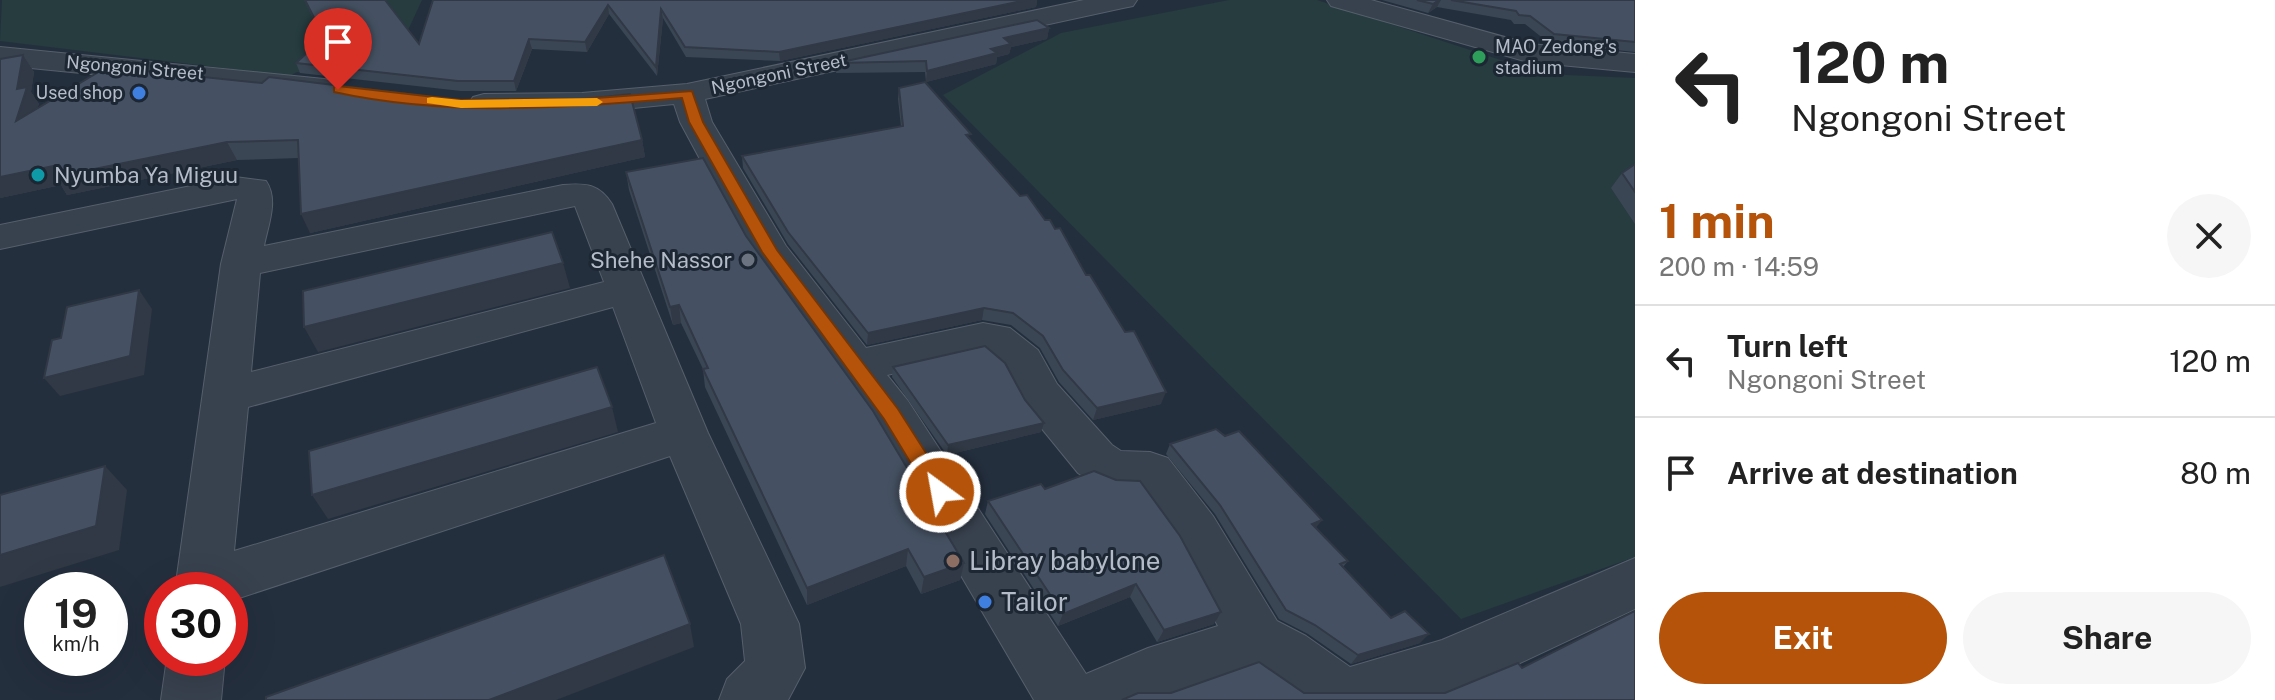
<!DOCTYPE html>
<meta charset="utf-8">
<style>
:root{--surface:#fff;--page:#f6f6f6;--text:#222;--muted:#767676;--line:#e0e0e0;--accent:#b45309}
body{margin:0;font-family:"Public Sans",sans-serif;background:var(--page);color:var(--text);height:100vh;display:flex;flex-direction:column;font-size:30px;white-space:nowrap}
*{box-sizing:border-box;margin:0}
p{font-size:26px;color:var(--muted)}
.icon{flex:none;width:44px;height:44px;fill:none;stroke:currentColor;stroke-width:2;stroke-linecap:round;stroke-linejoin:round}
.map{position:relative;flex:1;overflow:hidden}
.details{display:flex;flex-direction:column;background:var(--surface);width:640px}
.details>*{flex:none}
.hud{background:#fff;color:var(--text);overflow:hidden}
.speed{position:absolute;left:24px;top:572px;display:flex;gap:16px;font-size:40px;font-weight:700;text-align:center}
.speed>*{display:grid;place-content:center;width:104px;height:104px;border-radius:50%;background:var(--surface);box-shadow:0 8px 32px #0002;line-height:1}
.speed small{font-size:20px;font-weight:400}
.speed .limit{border:12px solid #d22;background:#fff;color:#111}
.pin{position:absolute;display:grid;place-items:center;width:68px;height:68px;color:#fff;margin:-82px -34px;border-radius:50% 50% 50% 0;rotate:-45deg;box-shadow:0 0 8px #0007}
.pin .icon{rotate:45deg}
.me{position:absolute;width:88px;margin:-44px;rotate:328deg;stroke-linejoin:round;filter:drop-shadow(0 0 6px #0008)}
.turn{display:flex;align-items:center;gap:28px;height:168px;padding:0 24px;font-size:36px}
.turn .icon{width:104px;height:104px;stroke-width:2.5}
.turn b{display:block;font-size:56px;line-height:68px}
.round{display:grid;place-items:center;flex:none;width:84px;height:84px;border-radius:42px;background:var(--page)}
.summary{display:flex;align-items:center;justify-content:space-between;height:136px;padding:0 24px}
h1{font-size:48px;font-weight:700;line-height:60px;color:var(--accent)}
.action{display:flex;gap:16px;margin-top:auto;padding:16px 24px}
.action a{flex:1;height:92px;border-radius:48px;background:var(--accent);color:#fff;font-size:32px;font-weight:700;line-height:92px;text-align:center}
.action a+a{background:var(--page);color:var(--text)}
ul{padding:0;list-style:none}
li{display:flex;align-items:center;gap:24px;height:112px;padding:0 24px;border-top:2px solid var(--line)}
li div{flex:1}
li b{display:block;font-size:30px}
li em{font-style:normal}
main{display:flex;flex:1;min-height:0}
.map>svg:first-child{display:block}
</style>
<main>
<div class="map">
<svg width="1635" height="700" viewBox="0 0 1635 700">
<rect width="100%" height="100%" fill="#242f3e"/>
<g fill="#263c3f">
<path d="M2,0H422L403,41L311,74L297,72L290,76L0,41Z"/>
<path d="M1229,0H1317L1544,74L1635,78V557L1461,619L943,95L1061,33Z"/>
</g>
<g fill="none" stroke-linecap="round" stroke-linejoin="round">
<defs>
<g id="minor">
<path d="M1084,0H1137L1133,6L1123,8L705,99L712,122L786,246L866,348L983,323L1010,328L1038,350L1057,384L1112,445L1121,451L1150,452L1168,458L1213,516L1277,621L1306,636L1350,667L1442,640L1635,558V609L1469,687L1433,700H1296L1252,669L1164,700H1034L874,427L750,252L680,122L674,104L582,113L484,114L473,111L468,104L473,97L484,94L582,93L687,84ZM984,353L1005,371L1025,408L1078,473L1094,484L1112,490L1136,491L1176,547L1218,626L1148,648L1086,674L908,401L887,375Z"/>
<path d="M1327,0H1371L1530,44L1635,54V72L1528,62L1331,6Z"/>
<path d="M0,47L324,79L335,81L340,88L335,95L324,97L0,65Z"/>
<path d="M235,177L266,181C279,200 268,225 264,246L563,185C586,183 599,184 612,204L708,433L799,624L805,668L788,700H719L727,679L745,661L741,624L670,456L230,601V590H175L221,264L237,199L0,249V225ZM575,206L604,282L251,372L260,273ZM613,307L656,423L234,551L248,407Z"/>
<path d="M167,658H225L221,700H161Z"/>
</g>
</defs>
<use href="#minor" stroke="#565f6c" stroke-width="2"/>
<use href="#minor" fill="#38414e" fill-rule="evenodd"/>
</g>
<g fill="#3b4654">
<path d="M304,0H385L419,44L433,0H1037L1036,7L780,61L686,57L663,18L657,76L609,14L587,52L532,49L516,91H461L300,73L296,63L323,38Z"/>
<path d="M1382,0H1635V52L1549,43L1525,24H1514L1511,20L1437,7L1428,13Z"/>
<path d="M1049,28L1047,39L1011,47L1009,54L997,57L996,64L926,82L925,72L836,73L837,63Z"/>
<path d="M23,55L34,72L31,92L39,104L37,108L262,83L455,100L544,104L642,140L645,157L310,233L299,158L237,160L67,195L61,185L0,198Z"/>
<path d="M899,88L970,140L1020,196L1055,229L1086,275L1161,404L1093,420L1059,382L1040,348L1011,325L982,320L867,345L788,244L743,168L742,156L901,127L898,99Z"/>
<path d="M1635,164V224L1611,188L1622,173Z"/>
<path d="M626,172L746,236L964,563L960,580L921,594L906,566L807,605L705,387L703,369L681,323L673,325L629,190Z"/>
<path d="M893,367L1041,432L947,455L892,377Z"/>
<path d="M1170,444L1316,528L1348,561L1343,567L1391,618L1420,643L1351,664L1308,634L1279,619L1215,514L1166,454Z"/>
<path d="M988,501L1214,624L1157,642L1130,597L1058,626L985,514Z"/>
</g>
<g fill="#303945">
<path d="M1027,0H1037L1036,7L780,61L779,52Z"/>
<path d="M1439,0H1441L1437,7L1428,13L1433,4Z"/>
<path d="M608,5L609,14L587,52L585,42Z"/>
<path d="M661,9L663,18L657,76L656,67Z"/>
<path d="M1049,28L1047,39L1011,47L1009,54L997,57L996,64L926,82L927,71L991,49L1004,38Z"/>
<path d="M529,39L532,49L516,91L514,81Z"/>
<path d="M23,55L34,72L31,92L39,104L28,139L16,121L17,89Z"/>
<path d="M642,140L645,157L310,233L301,214Z"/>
<path d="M227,142L237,160L67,195L61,185L0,198V177L58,165Z"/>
<path d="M563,263L570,288L318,352L304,327Z"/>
<path d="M139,290L152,309L144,375L60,396L44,378Z"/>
<path d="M679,305L681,323L673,325L670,307Z"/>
<path d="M984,308L982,320L867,345L868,333Z"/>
<path d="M1166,392L1161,404L1093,420L1097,408Z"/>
<path d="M612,407L618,432L328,519L312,495Z"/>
<path d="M1044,423L1041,432L947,455L948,445Z"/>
<path d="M105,466L127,490L119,550L0,587V555Z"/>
<path d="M1322,520L1315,529L1312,524Z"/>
<path d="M908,549L906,566L807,605V588Z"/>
<path d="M964,563L960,580L921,594L924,577Z"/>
<path d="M1136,584L1130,597L1058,626L1063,614Z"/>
<path d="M1221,612L1214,624L1157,642L1164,630Z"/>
<path d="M690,624L694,647L556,700H489Z"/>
<path d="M1429,634L1420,643L1351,664L1358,655Z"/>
</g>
<g fill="#455162" stroke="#303945" stroke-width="2">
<path d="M305,0H385L419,44L433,0H1027L779,52L685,47L661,9L656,67L608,5L585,42L529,39L514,81H458L296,63L324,37Z"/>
<path d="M1417,0H1439L1433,4Z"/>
<path d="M1451,0H1635V42L1554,34L1530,16L1519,15L1516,11Z"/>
<path d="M1037,20L1049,28L1004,38L1011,44L991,49L997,53L927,71L926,61L837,63Z"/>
<path d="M23,55L17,89L27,87L16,121L107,67L262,83L269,77L455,100L543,99L540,104L630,94L642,140L301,214L298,140L227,142L55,177L58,165L0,177V59Z"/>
<path d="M925,82L971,134L966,135L1020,196L1027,195L1045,220H1050L1055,229L1060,228L1086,275H1090L1125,332L1134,331L1166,392L1097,408L1063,370L1043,336L1013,313L984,308L868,333L788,232L742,156L903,126L899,88Z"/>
<path d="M703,158L746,236L873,411L964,563L924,577L908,549L807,588L703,369L708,368L679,305L670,307L626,172Z"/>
<path d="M1635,164V192L1622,173Z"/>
<path d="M552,232L563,263L304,327L303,291Z"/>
<path d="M139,290L130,356L44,378L52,340L61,338L67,307Z"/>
<path d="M985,346L1005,363L1025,400L1044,423L948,445L893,367Z"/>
<path d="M597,367L612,407L312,495L309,451Z"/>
<path d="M1216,429L1225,436L1239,431L1322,520L1312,524L1348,561L1340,564L1391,618L1405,611L1429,634L1358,655L1315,625L1286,610L1220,505L1170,444Z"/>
<path d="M105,466L96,526L0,555V495Z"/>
<path d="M1094,471L1116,480L1140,481L1180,536L1221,612L1164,630L1136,584L1063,614L988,501L1041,484L1045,489Z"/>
<path d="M664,555L690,624L489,700H266V697Z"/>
<path d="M1635,611V700H1122L1138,693H1171L1259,662L1304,693H1445L1518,663L1522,668Z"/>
</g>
<path fill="#b45309" stroke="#753606" stroke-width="2" d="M338,86L461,100L582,99L692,91L703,122L777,250L898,409L947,486L950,492L947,498L940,501L932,498L884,419L762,252L689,122L682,98C567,108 447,117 334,92V87Z"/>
<path fill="#f59e0b" d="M432,97L461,100L597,98L603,102L597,106L461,108L427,103V98Z"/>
<circle fill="#2e9e5b" stroke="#1d2633" stroke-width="3" cx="1479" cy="57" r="8"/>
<g fill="#3f7fe0" stroke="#1d2633" stroke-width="3">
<circle cx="139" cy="93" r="8"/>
<circle cx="985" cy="602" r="8"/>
</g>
<circle fill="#0f9aa8" stroke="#1d2633" stroke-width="3" cx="38" cy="175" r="8"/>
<circle fill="#6b7280" stroke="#1d2633" stroke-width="3" cx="748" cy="260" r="8"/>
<circle fill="#8d6e63" stroke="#1d2633" stroke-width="3" cx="953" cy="561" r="8"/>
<g text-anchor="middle" stroke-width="6" stroke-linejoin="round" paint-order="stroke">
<g font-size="18" fill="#b4bcc9" stroke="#1d2633" text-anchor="start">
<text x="1495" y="53">MAO Zedong's<tspan x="1495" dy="21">stadium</tspan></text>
<text x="123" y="99" text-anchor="end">Used shop</text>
</g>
<g font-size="18" fill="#b4bcc9" stroke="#1d2633">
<text transform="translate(135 68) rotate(5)" y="6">Ngongoni Street</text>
<text transform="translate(779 74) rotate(-12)" y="6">Ngongoni Street</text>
</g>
<g font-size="22" fill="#b4bcc9" stroke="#1d2633" text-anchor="start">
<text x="54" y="183">Nyumba Ya Miguu</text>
<text x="732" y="268" text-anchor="end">Shehe Nassor</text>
</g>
<g font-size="26" fill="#b4bcc9" stroke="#1d2633" text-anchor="start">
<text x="969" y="570">Libray babylone</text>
<text x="1001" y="611">Tailor</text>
</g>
</g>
</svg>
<div class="speed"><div>19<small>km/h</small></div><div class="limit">30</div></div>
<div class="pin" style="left:338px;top:90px;background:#d93025"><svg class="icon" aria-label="arrive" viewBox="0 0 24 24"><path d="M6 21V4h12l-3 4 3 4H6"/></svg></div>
<svg class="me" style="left:940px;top:492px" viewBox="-20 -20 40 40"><circle r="17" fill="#b45309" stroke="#fff" stroke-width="3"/><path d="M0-11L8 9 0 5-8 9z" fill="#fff"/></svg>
</div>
<section class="details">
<div class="hud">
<div class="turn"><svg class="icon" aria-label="left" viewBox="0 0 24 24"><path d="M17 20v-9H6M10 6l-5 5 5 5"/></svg><div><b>120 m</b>Ngongoni Street</div></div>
</div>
<div class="summary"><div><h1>1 min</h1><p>200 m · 14:59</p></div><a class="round"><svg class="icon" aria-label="close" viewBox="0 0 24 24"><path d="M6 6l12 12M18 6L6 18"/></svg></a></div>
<ul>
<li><svg class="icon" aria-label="left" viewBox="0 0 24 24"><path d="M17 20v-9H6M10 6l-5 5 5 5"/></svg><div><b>Turn left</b><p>Ngongoni Street</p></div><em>120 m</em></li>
<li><svg class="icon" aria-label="arrive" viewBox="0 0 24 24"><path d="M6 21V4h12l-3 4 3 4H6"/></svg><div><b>Arrive at destination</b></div><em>80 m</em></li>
</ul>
<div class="action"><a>Exit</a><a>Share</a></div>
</section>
</main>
